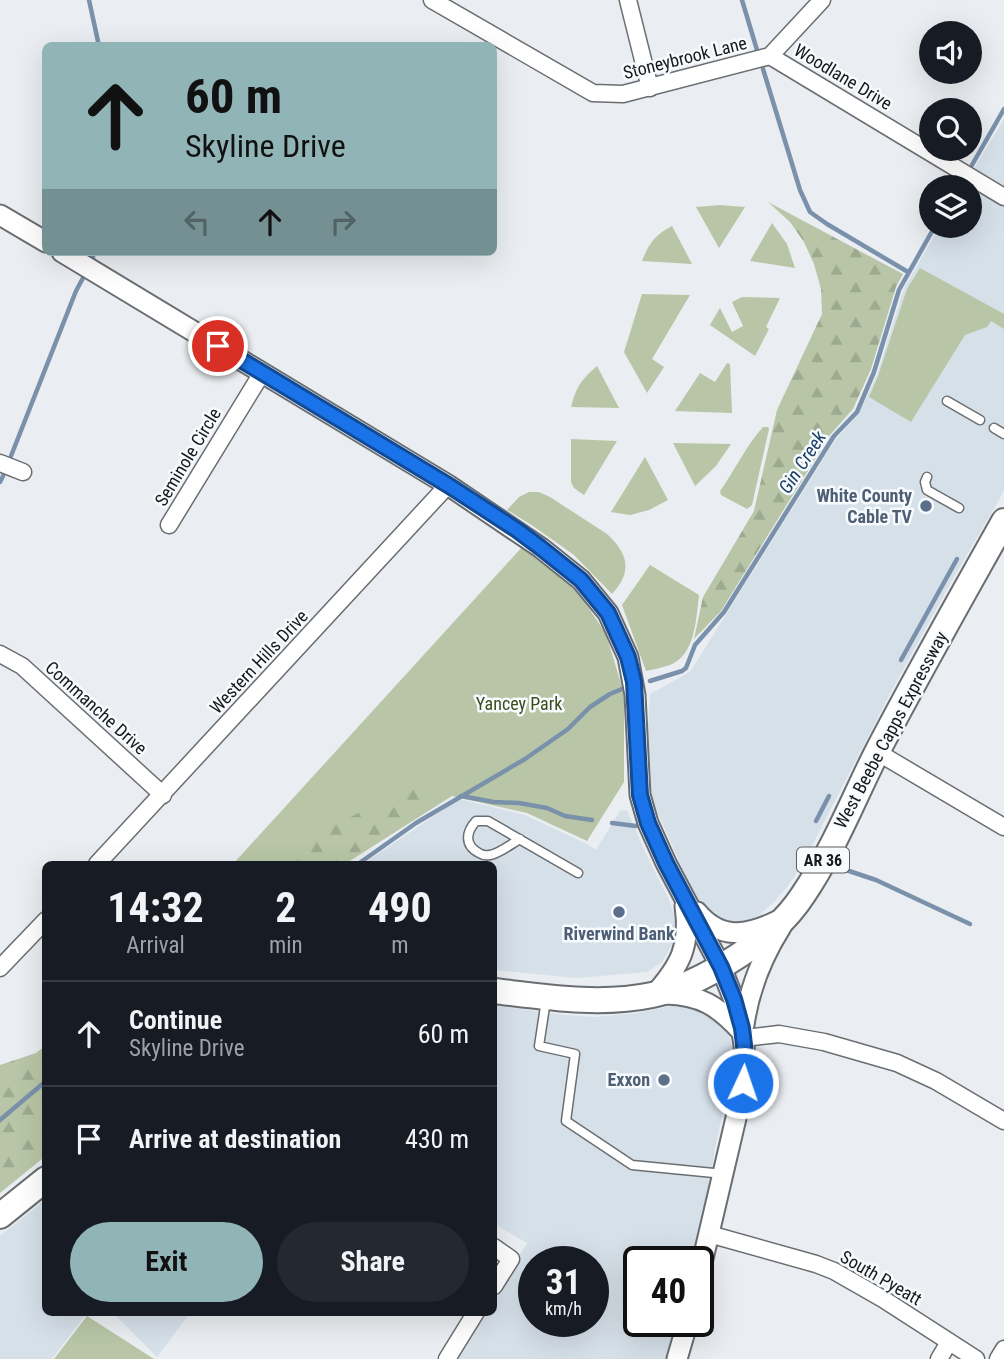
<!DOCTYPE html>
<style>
:root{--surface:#171b24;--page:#242831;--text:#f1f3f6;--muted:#9ea1a6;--line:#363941;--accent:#91b4b7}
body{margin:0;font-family:"Roboto Condensed",sans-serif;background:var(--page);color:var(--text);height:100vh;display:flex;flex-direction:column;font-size:26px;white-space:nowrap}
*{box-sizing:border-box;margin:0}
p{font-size:23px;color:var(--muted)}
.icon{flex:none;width:38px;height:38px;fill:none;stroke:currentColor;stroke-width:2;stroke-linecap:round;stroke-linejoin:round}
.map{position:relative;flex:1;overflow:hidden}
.details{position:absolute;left:42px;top:861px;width:455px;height:455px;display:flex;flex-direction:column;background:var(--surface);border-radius:10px;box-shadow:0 7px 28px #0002}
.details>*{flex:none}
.banner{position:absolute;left:42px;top:42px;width:455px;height:214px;border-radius:10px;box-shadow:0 7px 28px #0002;background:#91b4b7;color:#111;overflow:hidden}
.buttons{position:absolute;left:919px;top:21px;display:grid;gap:14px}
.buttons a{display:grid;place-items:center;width:63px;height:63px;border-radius:50%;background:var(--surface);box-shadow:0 7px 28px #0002;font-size:35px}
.speed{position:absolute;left:518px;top:1246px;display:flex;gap:14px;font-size:35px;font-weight:700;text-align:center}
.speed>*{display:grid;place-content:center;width:91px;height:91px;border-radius:50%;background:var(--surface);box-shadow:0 7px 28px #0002;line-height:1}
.speed small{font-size:18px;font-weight:400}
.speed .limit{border:4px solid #111;border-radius:10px;background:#fff;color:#111}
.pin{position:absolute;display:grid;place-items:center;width:60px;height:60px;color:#fff;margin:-30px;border:4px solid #fff;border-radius:50%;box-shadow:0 2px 7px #0007}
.me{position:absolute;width:77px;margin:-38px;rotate:3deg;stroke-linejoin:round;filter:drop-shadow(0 0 5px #0008)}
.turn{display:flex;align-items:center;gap:24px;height:147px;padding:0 28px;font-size:32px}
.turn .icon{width:91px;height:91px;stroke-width:2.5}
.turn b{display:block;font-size:49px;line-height:60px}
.lanes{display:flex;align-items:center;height:66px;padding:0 28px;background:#0003;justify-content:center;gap:35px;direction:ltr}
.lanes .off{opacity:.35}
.eta{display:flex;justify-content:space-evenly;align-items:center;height:119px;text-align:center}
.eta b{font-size:42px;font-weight:700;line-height:49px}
.primary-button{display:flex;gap:14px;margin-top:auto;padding:14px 28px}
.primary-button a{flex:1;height:80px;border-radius:42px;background:var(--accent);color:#111;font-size:28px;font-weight:700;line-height:80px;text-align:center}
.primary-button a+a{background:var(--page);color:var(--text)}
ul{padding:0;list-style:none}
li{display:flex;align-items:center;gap:21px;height:105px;padding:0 28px;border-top:2px solid var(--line)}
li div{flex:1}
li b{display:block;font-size:26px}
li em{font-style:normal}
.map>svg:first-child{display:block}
</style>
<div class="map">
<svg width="1004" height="1359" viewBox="0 0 1004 1359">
<defs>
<pattern id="forest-firs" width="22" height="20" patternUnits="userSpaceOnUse" patternTransform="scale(1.75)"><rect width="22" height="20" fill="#b8c6a7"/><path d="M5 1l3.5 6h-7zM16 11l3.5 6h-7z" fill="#9daa8f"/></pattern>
</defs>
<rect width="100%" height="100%" fill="#eaedf1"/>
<g fill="#d6e0e9" fill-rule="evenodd">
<path d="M1004,119V491L954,577L893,688L802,865L787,887L773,903L758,916L739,922H721L707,913L696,899L651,798L646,768L650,694L690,672L834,442L859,413L877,375L904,288L940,226H970V187H963Z"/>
<path d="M459,799L525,815L585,843L596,850L620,811L627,810L646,854L669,900L678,927L672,945L662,962L647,972L576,978L494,970V864H363Z"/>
<path d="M694,1003L727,1026L733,1049L732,1072L715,1148L696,1262H639V1321H681L668,1359H455L484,1313L494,1312V1297L527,1243L494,1224V1005L564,1015L595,1017L638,1013L681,1004ZM534,1262H593V1321H534Z"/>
<path d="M45,1200L46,1312L87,1313L52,1359H0V1236Z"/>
<path d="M113,1313H190L157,1357Z"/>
</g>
<g fill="#b8c6a7">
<path d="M720,205L745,207L719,248L696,207Z"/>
<path d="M772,223L787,244L795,268L750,261Z"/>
<path d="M672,226L692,264L642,261C649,243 655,235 672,226Z"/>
<path d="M920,268L1004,314V329L991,321L987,327L965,335L911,422L869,397L878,376L907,289Z"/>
<path d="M642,294L690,295L652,359L664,367L647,393L624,352Z"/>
<path d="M742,297L780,298L766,327L769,329L755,356L710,325L720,308L732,332L743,326L732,302Z"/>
<path d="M727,363L730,364L732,413L675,411L700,373L715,382Z"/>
<path d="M597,366L619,408L571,407C576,387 581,380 597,366Z"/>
<path d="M763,427H768L769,429L752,505L747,509L721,495L720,491C735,470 746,446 763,427Z"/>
<path d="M571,439L617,441L584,495L574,488L571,482Z"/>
<path d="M673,443L731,444L716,466L695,486Z"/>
<path d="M645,457L668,500L649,510L630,515L611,512Z"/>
<path d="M529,492H539L550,497L607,534C628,553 633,572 612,594L574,555L533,526L507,510L519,497Z"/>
<path d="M524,545L562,577L582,598L606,634L622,687L624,696V782L587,841L527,813L452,796L345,864H233Z"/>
<path d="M650,565L699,595C696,617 696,651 674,663C666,667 655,669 646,671L622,605Z"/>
<path d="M87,1316L154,1359H54Z"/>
</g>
<g fill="url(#forest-firs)">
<path d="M768,202L903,274L896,287L871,369L853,409L830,435L721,611L694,639L703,597L754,511L777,410L822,314L821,289L814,264L804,242L790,222Z"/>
<path d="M404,789C417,788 426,798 423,811L341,864H277L297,845Z"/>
<path d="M45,1046V1154L42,1159L0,1193V1065L36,1053Z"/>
</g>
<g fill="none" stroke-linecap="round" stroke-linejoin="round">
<g stroke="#7a91ab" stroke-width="4.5">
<path d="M89,0L99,46"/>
<path d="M742,0L757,50"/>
<path d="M763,69L800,190L810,212L827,224L908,272"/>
<path d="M972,165L1004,109"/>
<path d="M958,187L962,181"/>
<path d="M93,252V260"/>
<path d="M11,456L76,291L83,278"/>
<path d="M0,482L3,476"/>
<path d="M901,660L957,559"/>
<path d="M650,681L682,671L686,668L695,645L724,612L834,436L857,412L874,372L899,290L935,226"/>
<path d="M461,796L494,802L519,803L547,808L565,816L592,820"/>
<path d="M816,821L829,796"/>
<path d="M612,823L636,826"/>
<path d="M358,864L416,823L525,759L568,729L590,707L610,694L622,689"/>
<path d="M846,870L876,880L970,924"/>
<path d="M0,1120L46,1081"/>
</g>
<defs>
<g id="service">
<path d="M947,401L980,420"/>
<path d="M994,428L1004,434"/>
<path d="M927,477L925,482L927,490L959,508"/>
<path d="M520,839C511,844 500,853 490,855C485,856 482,855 479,853C464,845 466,832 476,821H488L578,873"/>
<path d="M546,1000L539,1046L575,1054L566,1121L632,1165L724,1174"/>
</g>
<g id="minor">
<path d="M432,0L593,93L623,94L770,56L822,0"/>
<path d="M628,0L650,88"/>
<path d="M770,56L1004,197"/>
<path d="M0,463L23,472"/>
<path d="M169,525L262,373"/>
<path d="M0,654L22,666L163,795"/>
<path d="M877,752L1004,827"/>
<path d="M97,864L448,485"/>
<path d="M0,968L46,920"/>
<path d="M744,1038L779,1034L824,1042L897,1063L936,1081L1004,1121"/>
<path d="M709,1234L816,1264L834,1271L883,1299L976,1359"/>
<path d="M494,1247L511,1259L494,1286"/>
<path d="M447,1359L476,1312"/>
<path d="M939,1359L949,1342"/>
<path d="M998,1359L1004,1349"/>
</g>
<g id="tertiary">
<path d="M0,215L46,242"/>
<path d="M62,252L448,485L541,548L581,580L608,613L628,657L635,695L640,795L648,823L666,863L721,967L739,1013L744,1045L745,1063L740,1101L698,1280"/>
<path d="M697,912C720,940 747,936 777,921"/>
<path d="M666,994C701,995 718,1006 742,1032"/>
<path d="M654,995C680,966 691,946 685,906"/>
<path d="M744,1025C749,990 762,957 781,927"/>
<path d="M677,1359L688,1321"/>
</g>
<g id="primary">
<path d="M494,991C545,997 600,1006 652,995C683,989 712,973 738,956C764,939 786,921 803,895C833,851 853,800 876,754C917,675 961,598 1004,521"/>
<path d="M0,1216L46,1179"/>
</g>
</defs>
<use href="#service" stroke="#6b6e71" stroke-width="11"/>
<use href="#minor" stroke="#6b6e71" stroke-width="19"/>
<use href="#tertiary" stroke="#6b6e71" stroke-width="23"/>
<use href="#primary" stroke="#6b6e71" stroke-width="28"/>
<use href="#service" stroke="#fff" stroke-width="8"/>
<use href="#minor" stroke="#fff" stroke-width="16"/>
<use href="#tertiary" stroke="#fff" stroke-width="19"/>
<use href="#primary" stroke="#fff" stroke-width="24"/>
</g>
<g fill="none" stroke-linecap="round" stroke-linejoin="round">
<defs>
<path id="route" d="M218,346L448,485L517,530L541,548L581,580L608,613L628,657L634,682L640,795L648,823L666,863L721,967L734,999L742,1028L744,1045L745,1063L743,1083"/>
</defs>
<use href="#route" stroke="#114b97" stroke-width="18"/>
<use href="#route" stroke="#1a73e8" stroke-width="12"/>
</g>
<g fill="#5c6f8a" stroke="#f7fbfe" stroke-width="2.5">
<circle cx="926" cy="506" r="7"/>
<circle cx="619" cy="912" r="7"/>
<circle cx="664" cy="1080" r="7"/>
</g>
<g text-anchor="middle" stroke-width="5" stroke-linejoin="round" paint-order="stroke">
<rect fill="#f7fbfe" stroke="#5b5d5e" stroke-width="2" x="797" y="847.5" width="52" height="25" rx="5"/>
<g font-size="16" font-weight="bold" fill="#18191a">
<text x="823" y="866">AR 36</text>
</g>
<g font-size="18" fill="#18191a" stroke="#f7fbfe">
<text transform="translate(685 58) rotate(-14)" y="6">Stoneybrook Lane</text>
<text transform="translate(843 77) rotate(31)" y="6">Woodlane Drive</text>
<text transform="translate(188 457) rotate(-59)" y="6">Seminole Circle</text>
<text transform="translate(259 662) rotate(-47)" y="6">Western Hills Drive</text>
<text transform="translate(96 708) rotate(42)" y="6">Commanche Drive</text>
<text transform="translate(891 730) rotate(-62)" y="6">West Beebe Capps Expressway</text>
<text transform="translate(881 1278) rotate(30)" y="6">South Pyeatt</text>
</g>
<g font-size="18" font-weight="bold" fill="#4e5e75" stroke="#f7fbfe" text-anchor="end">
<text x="912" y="502">White County<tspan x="912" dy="21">Cable TV</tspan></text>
<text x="619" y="940" text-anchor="middle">Riverwind Bank</text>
<text x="650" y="1086">Exxon</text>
</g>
<g font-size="18" fill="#3a4d1b" stroke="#f7fbfe">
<text x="519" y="710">Yancey Park</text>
</g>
<g font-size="19" font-style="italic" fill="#1e4167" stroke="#f7fbfe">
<text transform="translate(802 462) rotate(-57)" y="7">Gin Creek</text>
</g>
</g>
</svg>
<div class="buttons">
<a><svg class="icon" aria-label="sound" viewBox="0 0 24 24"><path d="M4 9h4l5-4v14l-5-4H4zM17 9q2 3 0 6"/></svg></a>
<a><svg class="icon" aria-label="search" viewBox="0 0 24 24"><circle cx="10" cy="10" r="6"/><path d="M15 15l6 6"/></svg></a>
<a><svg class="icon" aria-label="layers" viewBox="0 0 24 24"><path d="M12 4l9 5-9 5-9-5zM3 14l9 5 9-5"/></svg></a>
</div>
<div class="speed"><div>31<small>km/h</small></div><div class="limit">40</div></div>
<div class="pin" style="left:218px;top:346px;background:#d93025"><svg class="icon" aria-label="arrive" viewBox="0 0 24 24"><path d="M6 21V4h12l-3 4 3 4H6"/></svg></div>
<svg class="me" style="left:743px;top:1083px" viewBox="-20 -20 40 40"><circle r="17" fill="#1a73e8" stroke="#fff" stroke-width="3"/><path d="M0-11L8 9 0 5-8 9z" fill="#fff"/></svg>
<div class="banner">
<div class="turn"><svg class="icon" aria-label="ahead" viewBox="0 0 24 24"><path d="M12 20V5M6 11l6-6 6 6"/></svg><div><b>60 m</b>Skyline Drive</div></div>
<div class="lanes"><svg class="icon off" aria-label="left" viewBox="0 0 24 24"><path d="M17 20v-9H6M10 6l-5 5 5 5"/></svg><svg class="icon" aria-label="ahead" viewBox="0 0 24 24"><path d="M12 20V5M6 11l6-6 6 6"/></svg><svg class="icon off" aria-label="right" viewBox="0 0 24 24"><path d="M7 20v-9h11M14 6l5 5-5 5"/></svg></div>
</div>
<section class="details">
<div class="eta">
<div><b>14:32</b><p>Arrival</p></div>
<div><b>2</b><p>min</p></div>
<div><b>490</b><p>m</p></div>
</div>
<ul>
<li><svg class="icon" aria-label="ahead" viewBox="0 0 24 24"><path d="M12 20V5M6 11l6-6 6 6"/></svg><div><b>Continue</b><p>Skyline Drive</p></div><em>60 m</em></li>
<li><svg class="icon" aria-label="arrive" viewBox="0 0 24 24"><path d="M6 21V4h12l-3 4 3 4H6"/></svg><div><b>Arrive at destination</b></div><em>430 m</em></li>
</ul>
<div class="primary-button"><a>Exit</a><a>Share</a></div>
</section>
</div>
